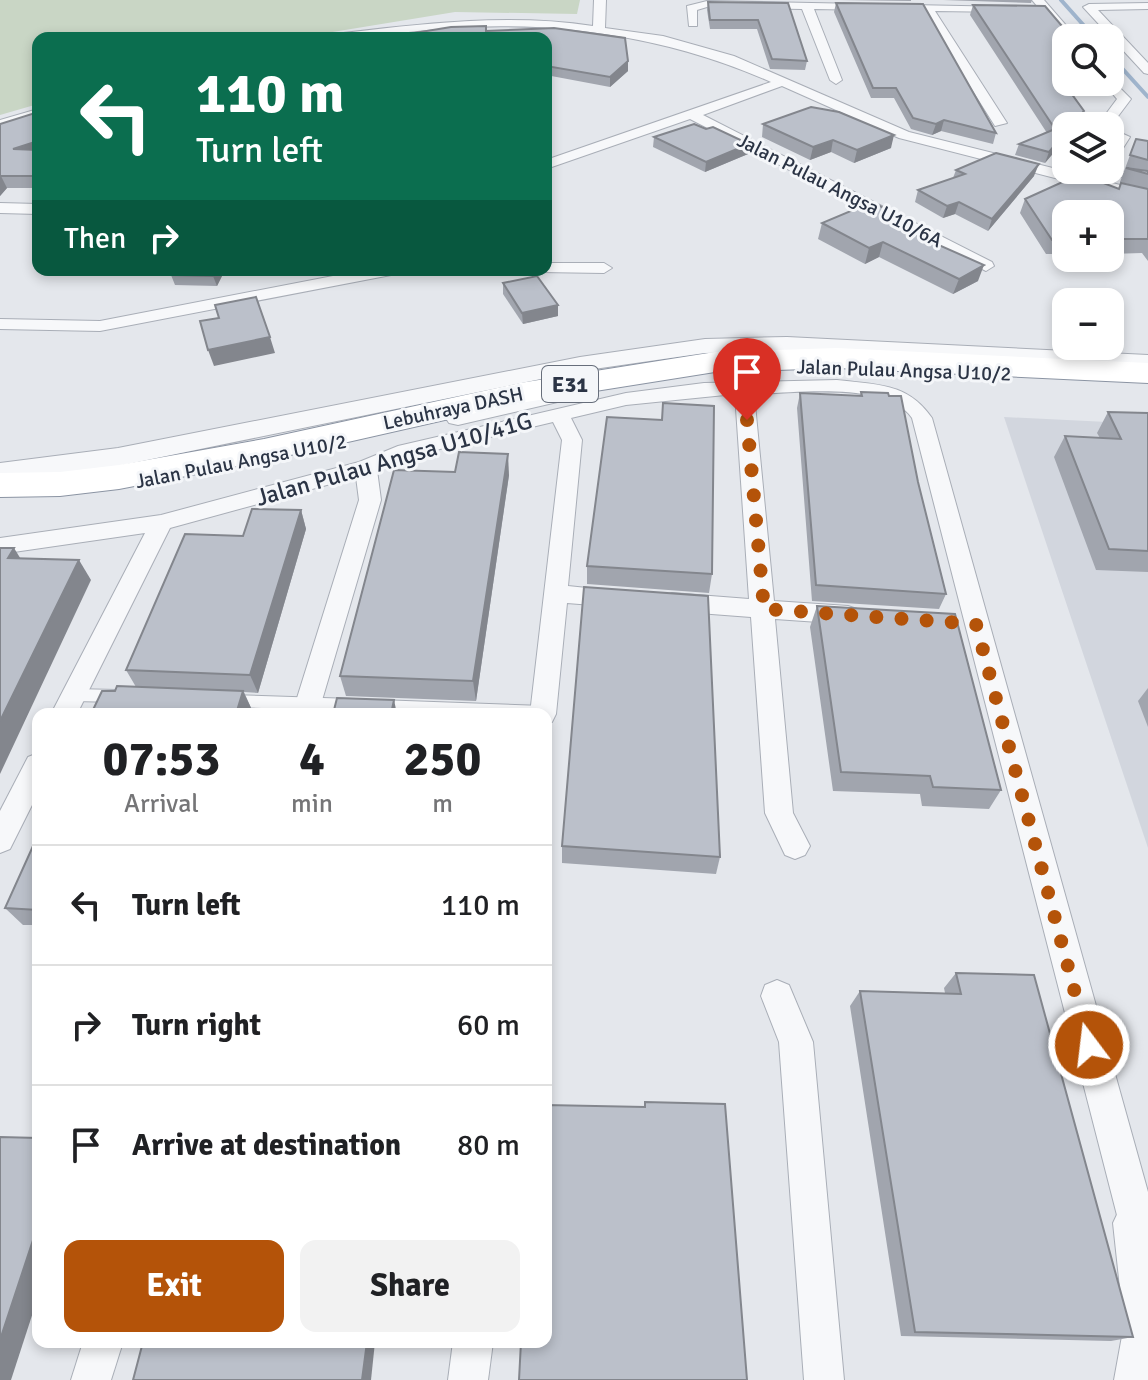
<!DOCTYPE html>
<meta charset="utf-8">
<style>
:root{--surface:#fff;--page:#f2f2f2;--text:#202124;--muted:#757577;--line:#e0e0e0;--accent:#b45309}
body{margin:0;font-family:Signika,sans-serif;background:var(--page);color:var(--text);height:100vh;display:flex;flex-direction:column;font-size:30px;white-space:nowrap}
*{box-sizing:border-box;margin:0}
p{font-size:26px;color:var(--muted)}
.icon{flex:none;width:44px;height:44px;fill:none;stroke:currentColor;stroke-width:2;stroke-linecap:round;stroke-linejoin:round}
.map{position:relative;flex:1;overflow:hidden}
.details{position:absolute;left:32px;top:708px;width:520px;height:640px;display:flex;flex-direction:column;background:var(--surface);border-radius:16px;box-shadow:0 4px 12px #0003}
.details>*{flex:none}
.guide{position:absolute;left:32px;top:32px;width:520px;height:244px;border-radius:16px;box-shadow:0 4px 12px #0003;background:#0b6e4f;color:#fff;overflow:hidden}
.buttons{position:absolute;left:1052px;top:24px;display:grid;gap:16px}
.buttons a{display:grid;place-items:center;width:72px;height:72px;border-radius:16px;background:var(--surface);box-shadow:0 4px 12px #0003;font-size:40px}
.pin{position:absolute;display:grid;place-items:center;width:68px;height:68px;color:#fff;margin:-82px -34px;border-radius:50% 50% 50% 0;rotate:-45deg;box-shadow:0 0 8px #0007}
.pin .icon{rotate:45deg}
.me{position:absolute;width:88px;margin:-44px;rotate:345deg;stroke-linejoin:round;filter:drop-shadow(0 0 6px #0008)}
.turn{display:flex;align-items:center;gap:28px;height:168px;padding:0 32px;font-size:36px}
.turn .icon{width:104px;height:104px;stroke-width:2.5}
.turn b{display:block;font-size:56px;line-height:68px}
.then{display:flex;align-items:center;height:76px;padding:0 32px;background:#0003;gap:16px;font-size:30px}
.eta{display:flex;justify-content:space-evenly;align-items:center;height:136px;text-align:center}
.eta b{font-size:48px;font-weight:700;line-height:56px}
.action{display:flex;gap:16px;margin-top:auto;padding:16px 32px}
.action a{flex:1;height:92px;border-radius:16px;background:var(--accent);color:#fff;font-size:32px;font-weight:700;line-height:92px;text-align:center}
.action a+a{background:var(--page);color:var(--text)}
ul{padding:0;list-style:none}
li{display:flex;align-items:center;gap:24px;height:120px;padding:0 32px;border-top:2px solid var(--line)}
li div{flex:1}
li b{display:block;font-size:30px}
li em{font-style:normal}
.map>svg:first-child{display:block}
</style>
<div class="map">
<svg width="1148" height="1380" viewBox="0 0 1148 1380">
<rect width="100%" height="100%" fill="#e4e7ec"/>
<path fill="#d2d6de" d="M1004,417L1148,424V848Z"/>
<path fill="#c9d6c5" d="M0,0H580L577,14L455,12L296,38H38V104L0,115Z"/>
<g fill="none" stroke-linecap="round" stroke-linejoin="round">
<g stroke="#9fb4cc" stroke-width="4">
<path d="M1061,0L1095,38"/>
<path d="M1110,55L1148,97"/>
</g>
<defs>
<g id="service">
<path d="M1110,128L1130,137L1113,164H1110V156L1122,138L1110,133Z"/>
<path d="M1110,165L1124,172L1148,179V183L1118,176L1109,170Z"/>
<path d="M74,689L117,690L122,692L124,696L122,700L117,702L74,701L69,699L67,695L69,691Z"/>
<path d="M230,695L353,699L358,701L360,705L358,709L353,711L230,707L225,705L223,701L225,697Z"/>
<path d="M378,700L543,706L548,708L550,712L546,717V714L378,712L373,710L371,706L373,702Z"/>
</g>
<g id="minor">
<path d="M594,0H606L605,28L663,36L734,56L909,132L1148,192V202L899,138L782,86L703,115L992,262L994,266L986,271L690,119L546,169V160L771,82C667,36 551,19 438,29C401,32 366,38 329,38L335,34C421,24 507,13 593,26Z"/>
<path d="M1032,0H1044L1077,38L1066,40Z"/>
<path d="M707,1L1011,7L1013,9L1007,12L935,11L1007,123L995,126L923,11L814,9L842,80L836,84L830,80L802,9L707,7L697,10V26H689L687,6Z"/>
<path d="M1148,3V9L1098,10L1148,63V74L1144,73L1083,7L1089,4Z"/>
<path d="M1110,78L1131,99L1110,127L1097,126L1117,99L1103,82H1110Z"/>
<path d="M38,109V117L0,128V120Z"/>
<path d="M0,203L38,204V214L0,213Z"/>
<path d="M546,263H604L612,268L604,273L540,272L546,270Z"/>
<path d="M364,270H399L391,275L100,331L0,329V319L100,321Z"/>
<path d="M837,380C877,385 907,382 932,418L1148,1192V1261L1135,1255L1119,1223L912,418C887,381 795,393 754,394L774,601L848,606L857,609L860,615L857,621L848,624L775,619L793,813L810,846L805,855L795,859L785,855L765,813L751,617L672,611L663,608L660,602L663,596L672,593L749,599L735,394L626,405L571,418L582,440L568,586L625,592L629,598L625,604L617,607L567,603L556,714L552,722L546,724V714H530L562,440L553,422L411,456L377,470L381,500L318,714H292L359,500L356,477L170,528L77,714H51L145,533L0,554V538L161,515L359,462L398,446L626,393L704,383Z"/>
<path d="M38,753V793L10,849L0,853V811L28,757Z"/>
<path d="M777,980L789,985L813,1042L844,1380H804L779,1042L761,996L765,985Z"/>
<path d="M83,1342H123L111,1380H71Z"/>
<path d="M453,1342H493L488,1380H448Z"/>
</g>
<g id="tertiary">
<path d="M787,337L1148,355V369L787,351L705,353L580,371L118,466L0,481V463L118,448L580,357L705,339Z"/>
<path d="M570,384L579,387L583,392L579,397L458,425L449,423L445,417L449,411Z"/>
<path d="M1138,1198L1148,1203V1380H1114L1124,1325L1113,1223L1121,1206Z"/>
</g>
<path id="motorway" d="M837,348L1148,363V383L837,368L715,372L520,403L264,461L119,489L60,496L0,497V473L60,472L119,465L264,439L520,383L715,352Z"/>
</defs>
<use href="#service" stroke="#a9aeb7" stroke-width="2"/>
<use href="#minor" stroke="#a9aeb7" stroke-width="2"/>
<use href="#tertiary" stroke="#a9aeb7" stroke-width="2"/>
<use href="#motorway" stroke="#8b94a3" stroke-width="2"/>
<use href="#service" fill="#f7f8fa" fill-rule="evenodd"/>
<use href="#minor" fill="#f7f8fa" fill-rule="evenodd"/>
<use href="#tertiary" fill="#f7f8fa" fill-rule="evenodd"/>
<use href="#motorway" fill="#fff" fill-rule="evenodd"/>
</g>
<g fill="#a1a5ae">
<path d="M839,0H911V1Z"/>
<path d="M943,0H1032L1031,3Z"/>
<path d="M708,2L788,3L807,61L805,70L770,69L757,29H710L707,10Z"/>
<path d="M836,3L996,133L993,144L941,131L932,135L911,129L894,98H871L834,12Z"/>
<path d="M973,5L1112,82L1108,93L1071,92L1084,111L1080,121L1066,126V138L1045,163L1015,155L1019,144L1047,133L970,15Z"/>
<path d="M486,26V31L554,28L625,38L628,61V71L610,87L546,75V38H408V34L451,27Z"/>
<path d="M38,112V188H7L0,196V124Z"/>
<path d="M763,124L891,148L854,163L831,152L810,160L762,137Z"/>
<path d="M706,129L748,154L705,172L653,147L654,137Z"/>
<path d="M1136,139L1148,141V261L1142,253L1110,254V214H1066V254H1046L1020,213L1025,199L1118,189L1132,185L1120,182Z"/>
<path d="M956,170L1034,176L988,231L955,214L943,218L915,202L918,190L953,178Z"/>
<path d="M896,214L894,220L978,281L953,294L879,257L865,264L818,239L822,223Z"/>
<path d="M225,270L217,286L175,285L171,275Z"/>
<path d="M503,283L558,316L523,324L503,294Z"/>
<path d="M861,392L918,482L946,594L939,609L812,601L797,408L800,393L860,396Z"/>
<path d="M1108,412L1148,413V572L1096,570L1054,457L1065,436L1100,438L1097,433Z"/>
<path d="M455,472L509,475L476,701L346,696L340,676Z"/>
<path d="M301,510L306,529L258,693L244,692L252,710L115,691L136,687L126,670L243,536Z"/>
<path d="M587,566L712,574L709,593L587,584Z"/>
<path d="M817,606L1001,790L989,809L922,806L920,794L833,791L810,627Z"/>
<path d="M1148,688V727L1138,701Z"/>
<path d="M38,835V925H23L5,908Z"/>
<path d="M562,846L720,857L716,874L562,863Z"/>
<path d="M956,973L1133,1337L1111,1341L901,1336L850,1006L860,991L945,993L944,988Z"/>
</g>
<g fill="#83868d">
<path d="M628,61V71L610,87V77Z"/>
<path d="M1084,111L1080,121L1076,126H1071Z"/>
<path d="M944,120L941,131L932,135L936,124Z"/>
<path d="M1066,132V138L1045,163L1049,152Z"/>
<path d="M894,135L891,148L854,163L857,150Z"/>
<path d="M833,140L831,152L810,160L813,147Z"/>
<path d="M38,141V154L13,149Z"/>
<path d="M749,144L748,154L705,172L706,162Z"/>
<path d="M1039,164L1034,176L988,231L992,219Z"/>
<path d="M1,176L7,188L0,196V177Z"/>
<path d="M959,202L955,214L943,218L947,206Z"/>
<path d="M883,242L879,257L865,264L869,248Z"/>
<path d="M984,265L978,281L953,294L959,279Z"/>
<path d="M216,270H225L217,286L213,276Z"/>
<path d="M282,270H310L283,274Z"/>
<path d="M558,305V316L523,324L522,313Z"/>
<path d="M270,337L275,353L214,366L208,350Z"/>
<path d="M508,454L509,475L476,701L473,681Z"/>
<path d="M301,510L306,529L258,693L250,675Z"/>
<path d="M14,548L27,569L8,558Z"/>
<path d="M79,560L91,580L0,774V721Z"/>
<path d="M243,691L252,710L251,714H236Z"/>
<path d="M394,700L397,714H391Z"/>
<path d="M38,1225V1297L11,1380H0V1340Z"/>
<path d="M367,1342H375L371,1380H362Z"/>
</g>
<g fill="#bbc0ca" stroke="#83868d" stroke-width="2">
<path d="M708,2L788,3L807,61L772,59L758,20H710Z"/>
<path d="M836,3L923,4L996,133L944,120L936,124L913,118L896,88H873Z"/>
<path d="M973,5L1045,6L1067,32H1074L1078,38H1066V82H1063L1084,111L1071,126H1066V132L1049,152L1019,144L1055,129Z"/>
<path d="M486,26V31L554,28L625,38L628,61L610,77L546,66V38H409L408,34L451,27Z"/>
<path d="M811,107L839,112L894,135L857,150L833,140L813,147L763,124Z"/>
<path d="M38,112V141L13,149L38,150V176H1L0,177V124Z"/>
<path d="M694,124L706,129L713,127L749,144L706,162L654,137Z"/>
<path d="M1136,139L1148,141V160L1130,155Z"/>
<path d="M996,153L1039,164L992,219L959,202L947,206L918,190L965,174L956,170Z"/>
<path d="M1126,168L1148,171V174Z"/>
<path d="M1080,174L1119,189L1121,183L1148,189V239H1110V214H1066V240H1052L1025,199Z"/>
<path d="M872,202L896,214L889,218L911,229L907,231L984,265L959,279L883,242L869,248L822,223Z"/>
<path d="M174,270H216L213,276L171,275Z"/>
<path d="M537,276L558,305L522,313L503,283Z"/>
<path d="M256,297L270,337L208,350L200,321L219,318L215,305Z"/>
<path d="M861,392L888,393L889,396H901L918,482L946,594L816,585L800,393L862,396Z"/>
<path d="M663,403L714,406L712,574L587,566L607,417L662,420Z"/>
<path d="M1108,412L1148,413V551L1109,549L1065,436L1121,439Z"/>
<path d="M459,452L508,454L473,681L340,676L394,470L455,472Z"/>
<path d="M252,509L301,510L250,675L126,670L185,534L243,536Z"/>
<path d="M0,548H14L8,558L79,560L0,721Z"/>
<path d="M584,587L708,596L720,857L562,846Z"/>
<path d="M817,606L955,614L1001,790L933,787L930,776L841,772Z"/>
<path d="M117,686L243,691L236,714H91L102,691H115Z"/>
<path d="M337,698L394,700L391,714H333Z"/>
<path d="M38,835V910L5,908Z"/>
<path d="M956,973L1034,975L1133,1337L915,1332L860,991L961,994Z"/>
<path d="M645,1102L725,1104L747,1380H519L521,1342H546V1105L645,1107Z"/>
<path d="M0,1137L38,1138V1225L0,1340Z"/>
<path d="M143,1342H367L362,1380H133Z"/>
</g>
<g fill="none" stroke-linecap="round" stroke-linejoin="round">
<path stroke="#b45309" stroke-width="14" stroke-dasharray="0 25.2" d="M747,420L764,609L976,624L1089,1045"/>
</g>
<g text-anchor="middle" stroke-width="6" stroke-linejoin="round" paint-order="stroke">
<g font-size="20" fill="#2b3445" stroke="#f4f6f9">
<text transform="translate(840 190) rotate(27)" y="7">Jalan Pulau Angsa U10/6A</text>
<text transform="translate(904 370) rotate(2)" y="7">Jalan Pulau Angsa U10/2</text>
<text transform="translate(453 408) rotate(-12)" y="7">Lebuhraya DASH</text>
<text transform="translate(241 461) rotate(-11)" y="7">Jalan Pulau Angsa U10/2</text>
</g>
<rect fill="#f4f6f9" stroke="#676e7b" stroke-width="2" x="542" y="366" width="56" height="36" rx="6"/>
<g font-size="22" font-weight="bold" fill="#2b3445">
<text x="570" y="392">E31</text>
</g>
<g font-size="24" fill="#2b3445" stroke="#f4f6f9">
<text transform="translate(394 459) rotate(-16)" y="8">Jalan Pulau Angsa U10/41G</text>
</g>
</g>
</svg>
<div class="buttons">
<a><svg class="icon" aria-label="search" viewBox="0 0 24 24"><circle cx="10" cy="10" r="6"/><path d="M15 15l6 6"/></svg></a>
<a><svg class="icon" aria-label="layers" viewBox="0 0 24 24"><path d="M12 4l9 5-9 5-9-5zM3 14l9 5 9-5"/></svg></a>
<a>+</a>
<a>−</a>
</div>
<div class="pin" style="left:747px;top:420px;background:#d93025"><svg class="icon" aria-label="arrive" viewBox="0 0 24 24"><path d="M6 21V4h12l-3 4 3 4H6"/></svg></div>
<svg class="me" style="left:1089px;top:1045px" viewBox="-20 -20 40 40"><circle r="17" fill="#b45309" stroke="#fff" stroke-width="3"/><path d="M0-11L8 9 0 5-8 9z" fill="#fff"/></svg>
<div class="guide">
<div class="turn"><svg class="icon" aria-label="left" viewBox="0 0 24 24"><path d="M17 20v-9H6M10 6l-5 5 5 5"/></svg><div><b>110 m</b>Turn left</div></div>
<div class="then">Then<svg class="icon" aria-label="right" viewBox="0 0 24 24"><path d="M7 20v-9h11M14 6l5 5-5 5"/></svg></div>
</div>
<section class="details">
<div class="eta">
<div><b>07:53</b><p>Arrival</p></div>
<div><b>4</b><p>min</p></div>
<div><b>250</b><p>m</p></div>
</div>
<ul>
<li><svg class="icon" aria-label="left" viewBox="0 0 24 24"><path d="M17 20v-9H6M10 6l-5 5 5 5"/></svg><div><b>Turn left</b></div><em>110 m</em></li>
<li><svg class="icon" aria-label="right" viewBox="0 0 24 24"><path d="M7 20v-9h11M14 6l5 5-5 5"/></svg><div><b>Turn right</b></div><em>60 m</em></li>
<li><svg class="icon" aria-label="arrive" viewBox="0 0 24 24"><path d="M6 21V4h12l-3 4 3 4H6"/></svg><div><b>Arrive at destination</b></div><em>80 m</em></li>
</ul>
<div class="action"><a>Exit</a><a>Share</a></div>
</section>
</div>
